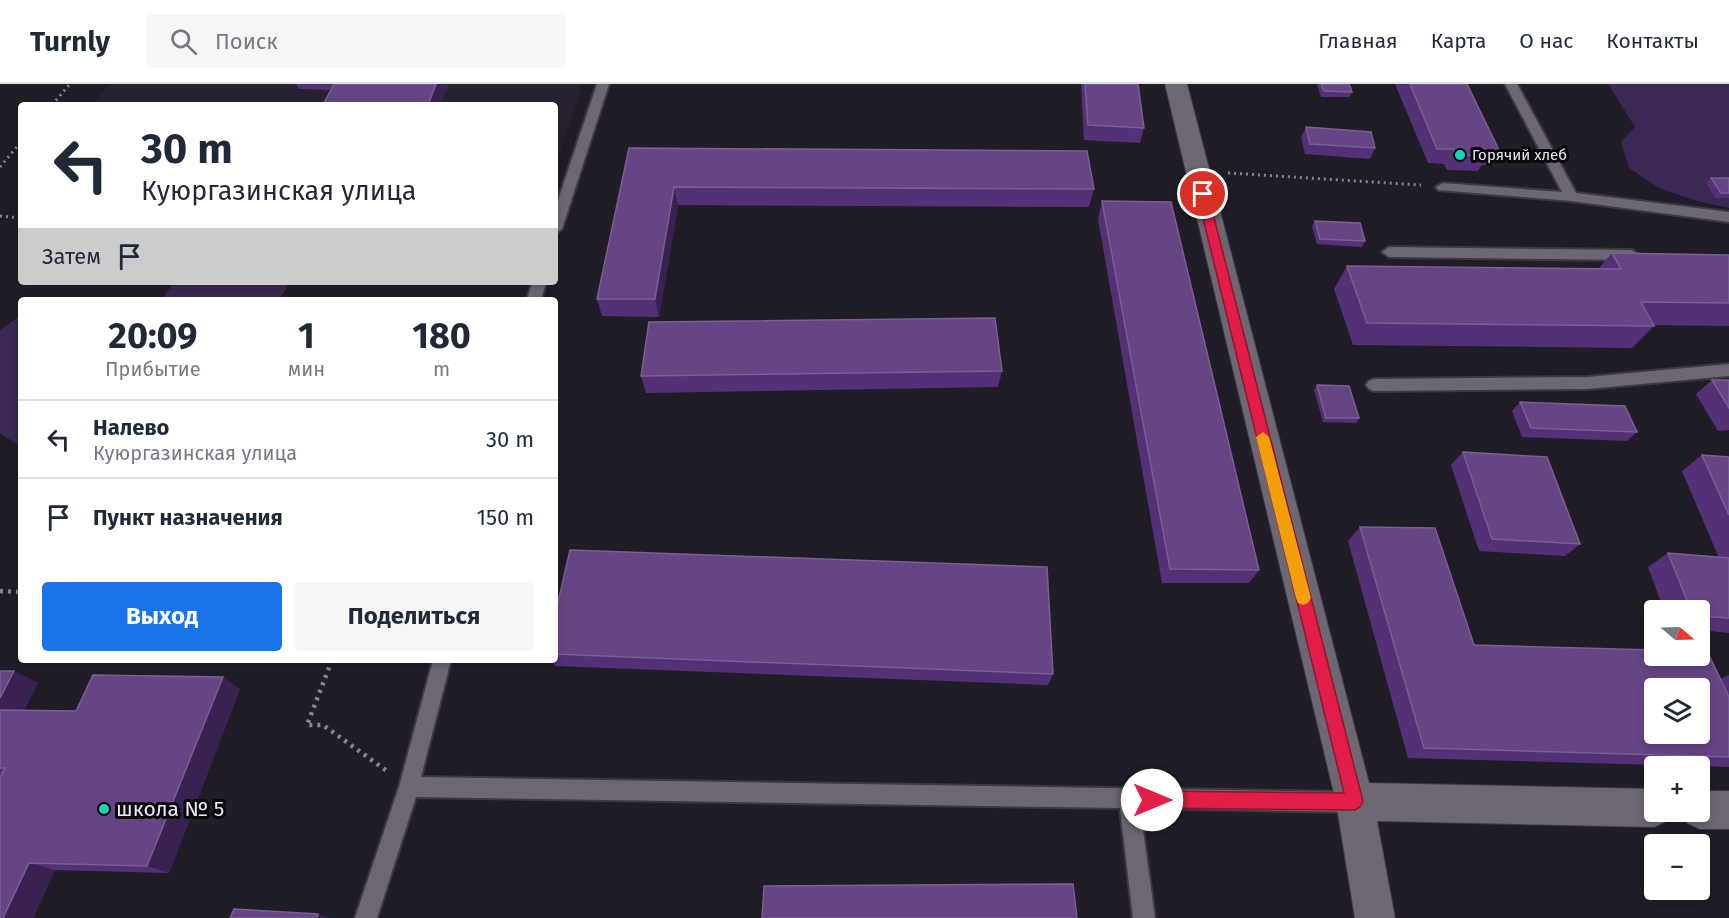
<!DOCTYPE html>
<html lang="ru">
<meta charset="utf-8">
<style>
:root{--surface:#fff;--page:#f6f6f7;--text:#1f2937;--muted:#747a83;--line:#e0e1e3;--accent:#1a73e8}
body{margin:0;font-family:"Fira Sans",sans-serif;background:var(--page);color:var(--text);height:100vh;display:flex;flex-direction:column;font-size:22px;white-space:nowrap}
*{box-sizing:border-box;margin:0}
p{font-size:20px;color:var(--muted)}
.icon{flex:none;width:33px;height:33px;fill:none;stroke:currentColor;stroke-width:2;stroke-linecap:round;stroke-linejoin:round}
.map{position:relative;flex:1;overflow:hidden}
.side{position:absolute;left:18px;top:213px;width:540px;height:366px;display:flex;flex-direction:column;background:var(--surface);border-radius:6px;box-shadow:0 3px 9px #0003}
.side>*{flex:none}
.guide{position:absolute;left:18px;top:18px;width:540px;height:183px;border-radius:6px;box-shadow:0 3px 9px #0003;background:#fff;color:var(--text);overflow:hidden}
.needle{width:39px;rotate:109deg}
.fabs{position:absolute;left:1644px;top:516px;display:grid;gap:12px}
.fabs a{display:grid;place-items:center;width:66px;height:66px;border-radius:6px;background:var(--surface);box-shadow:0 3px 9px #0003;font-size:30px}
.pin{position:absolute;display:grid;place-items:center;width:51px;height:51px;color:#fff;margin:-26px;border:3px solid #fff;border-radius:50%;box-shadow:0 2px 6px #0007}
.me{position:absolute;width:66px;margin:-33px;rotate:90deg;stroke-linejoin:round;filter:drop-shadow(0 0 4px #0008)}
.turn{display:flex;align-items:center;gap:21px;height:126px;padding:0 24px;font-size:27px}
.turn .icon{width:78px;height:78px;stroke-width:2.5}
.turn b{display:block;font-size:42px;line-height:51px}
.then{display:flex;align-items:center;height:57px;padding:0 24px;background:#0003;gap:12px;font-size:22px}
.eta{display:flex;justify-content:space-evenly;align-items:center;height:102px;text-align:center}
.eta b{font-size:36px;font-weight:700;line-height:42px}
.cta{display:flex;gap:12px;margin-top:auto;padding:12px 24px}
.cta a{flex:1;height:69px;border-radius:6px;background:var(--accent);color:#fff;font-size:24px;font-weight:700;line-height:69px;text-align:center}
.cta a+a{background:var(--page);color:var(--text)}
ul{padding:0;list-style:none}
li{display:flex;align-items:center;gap:18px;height:78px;padding:0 24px;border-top:2px solid var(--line)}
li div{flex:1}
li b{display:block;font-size:22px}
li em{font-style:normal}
header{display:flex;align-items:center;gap:36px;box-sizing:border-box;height:84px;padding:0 30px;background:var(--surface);border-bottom:2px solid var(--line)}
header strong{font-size:28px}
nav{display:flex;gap:33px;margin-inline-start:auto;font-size:21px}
.search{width:420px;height:54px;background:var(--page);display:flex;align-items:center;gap:15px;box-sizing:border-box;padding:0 21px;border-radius:6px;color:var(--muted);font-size:22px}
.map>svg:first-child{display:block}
</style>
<header>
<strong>Turnly</strong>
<div class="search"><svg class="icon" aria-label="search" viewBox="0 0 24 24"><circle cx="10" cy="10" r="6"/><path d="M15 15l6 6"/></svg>Поиск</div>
<nav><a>Главная</a><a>Карта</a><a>О нас</a><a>Контакты</a></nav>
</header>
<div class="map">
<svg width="1729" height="834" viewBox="0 0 1729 834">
<rect width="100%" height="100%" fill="#211d27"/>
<path fill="#282131" d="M109,0H582L555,85V21H93Z"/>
<g fill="#3c2854">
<path d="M1608,0H1729V124L1697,117L1659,104L1629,84L1621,58L1635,43Z"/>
<path d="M174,198H290L279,216H161Z"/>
<path d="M21,231V363L0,349V246Z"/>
</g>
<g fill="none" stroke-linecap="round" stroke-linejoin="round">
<defs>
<g id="service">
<path d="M597,0H609L562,145L555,150V125Z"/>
<path d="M1505,0H1517L1576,109L1729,128V138L1571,117L1438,106L1436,103L1443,99L1562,108Z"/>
<path d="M1389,163L1632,166L1639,171L1632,176L1389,173L1382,168Z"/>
<path d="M532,198H546L541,216H527Z"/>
<path d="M1729,280V292L1587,305L1374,307L1369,305L1366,301L1369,297L1374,295L1587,293Z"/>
<path d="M433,576H451L421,693L1355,708L1362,711L1365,718L1362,725L1355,728L1140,724L1155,834H1133L1120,724L416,713L377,834H355L399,703Z"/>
</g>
<g id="minor">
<path d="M1165,0H1187L1369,699L1654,705V728H1671L1667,737L1654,743L1377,737L1395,834H1355L1336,718Z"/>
<path d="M1700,707H1729V745H1700L1687,739L1682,728H1700Z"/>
</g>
</defs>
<use href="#service" stroke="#3c3941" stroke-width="4"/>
<use href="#minor" stroke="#3c3941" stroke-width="2"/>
<g stroke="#88858d" stroke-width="3" stroke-dasharray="2 4" stroke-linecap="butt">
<path d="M52,21L70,0"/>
<path d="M0,83L21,58"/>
<path d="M1228,89L1421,101"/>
<path d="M0,132L21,134"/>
</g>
<g stroke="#88858d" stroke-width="4.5" stroke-dasharray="3 5" stroke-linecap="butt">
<path d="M0,507L21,508"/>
<path d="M332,576L307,641H323L387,687"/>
</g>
<use href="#service" fill="#6c6773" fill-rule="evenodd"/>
<use href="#minor" fill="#6c6773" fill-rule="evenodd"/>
</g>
<g fill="#543177">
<path d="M296,0H449L440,21L331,6L299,5Z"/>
<path d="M1081,0H1138L1144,44L1140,59L1084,56Z"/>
<path d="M1317,0H1349L1352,8L1349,13H1321Z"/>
<path d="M1395,0H1467L1499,66L1489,81H1482L1478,87L1447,86L1444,80L1428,79Z"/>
<path d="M1306,43L1375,64L1370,75L1305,70L1301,54Z"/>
<path d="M629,64L1094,105L1089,123L678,121L659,233L602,232L597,215Z"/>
<path d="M1711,94H1729V114H1716L1706,99Z"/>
<path d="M1102,117L1259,486L1249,499H1162L1098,135Z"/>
<path d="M1315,137L1365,157L1362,163L1317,160L1312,142Z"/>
<path d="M1612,169L1729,171V242L1653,241L1654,242L1632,264L1353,261L1334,205L1347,182L1598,185Z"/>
<path d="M1002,287L998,303L646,309L641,292Z"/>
<path d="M1712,296H1729V346L1718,347L1696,310Z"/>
<path d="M1317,301L1359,334L1356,339L1323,338L1314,306Z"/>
<path d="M1520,318L1637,348L1627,357L1522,353L1512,327Z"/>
<path d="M1463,368L1580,460L1565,472L1479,467L1451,381Z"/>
<path d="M1702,371L1729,373V549L1700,546V526H1664L1648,483L1668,469L1719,474L1682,387Z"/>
<path d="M1360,443L1474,561L1720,595L1729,591V683L1408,674L1348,457Z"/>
<path d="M555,531L1053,590L1048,601L555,582L551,576H555Z"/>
<path d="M0,587L38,599L24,626L76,627L240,605L169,789L55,786L33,834L0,693Z"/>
</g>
<g fill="#392152">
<path d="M436,0H449L440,21H428Z"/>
<path d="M674,103L678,121L659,233L655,215Z"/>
<path d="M14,587L38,599L18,637L0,629V614Z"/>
<path d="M223,593L240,605L169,789L147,782Z"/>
<path d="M29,779L55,786L33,834H3Z"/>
<path d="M318,830L330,834H317Z"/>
</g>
<g fill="#654584" stroke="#7a5e95" stroke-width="1.5" fill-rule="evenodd">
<path d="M334,0H436L428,21H323Z"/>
<path d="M1085,0H1138L1144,44L1088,41Z"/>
<path d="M1321,0H1349L1352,8L1324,7Z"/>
<path d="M1410,0H1467L1499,66H1485L1488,72L1456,71L1453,65H1437Z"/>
<path d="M1306,43L1371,48L1375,64L1310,60Z"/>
<path d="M629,64L1087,67L1094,105L674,103L655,215H597Z"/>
<path d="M1711,94H1729V109H1721Z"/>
<path d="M1102,117L1171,118L1259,486L1170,485Z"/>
<path d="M1315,137L1360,139L1365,157L1320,155Z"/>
<path d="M1612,169L1729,171V219L1641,218L1654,242L1367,239L1347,182L1621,185Z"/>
<path d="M995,234L1002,287L641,292L649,238Z"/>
<path d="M1712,296H1729V324Z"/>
<path d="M1317,301L1349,302L1359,334H1326Z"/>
<path d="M1520,318L1625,322L1637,348L1531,344Z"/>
<path d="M1463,368L1547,373L1580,460L1492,455Z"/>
<path d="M1702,371L1729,373V431Z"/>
<path d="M1360,443L1435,444L1474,561L1654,566V572H1700V567H1707L1729,613V673L1424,664ZM1654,604H1700V650H1654Z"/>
<path d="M570,466L1047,483L1053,590L555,570V531Z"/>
<path d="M1668,469L1729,474V534L1700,532V526H1691Z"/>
<path d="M0,587H14L0,614Z"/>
<path d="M93,591L223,593L147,782L29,779L3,834H0V694L5,684H0V626L76,627Z"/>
<path d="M1073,800L1077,834H762L764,802Z"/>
<path d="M234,825L318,830L317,834H230Z"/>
</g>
<path fill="#e11d48" stroke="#92132f" stroke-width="1.5" d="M1203,106L1208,110L1363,717L1360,723L1355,726L1152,724L1146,721L1144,716L1146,710L1152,707L1344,709L1197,110Z"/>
<path fill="#f59e0b" d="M1263,348L1269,353L1311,514L1308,519L1303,521L1298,519L1296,514L1256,353Z"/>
<g fill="#15d5b3" stroke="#0a080c" stroke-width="2">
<circle cx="1460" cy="71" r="6"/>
<circle cx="104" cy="725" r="6"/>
</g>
<g text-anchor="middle" stroke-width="6" stroke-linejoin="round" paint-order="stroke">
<g font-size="15" fill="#ebe9f0" stroke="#0a080c" text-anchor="start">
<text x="1472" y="76">Горячий хлеб</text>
</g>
<g font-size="21" fill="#ebe9f0" stroke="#0a080c" text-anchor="start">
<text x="116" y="732">школа № 5</text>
</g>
</g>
</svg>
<div class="fabs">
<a><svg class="needle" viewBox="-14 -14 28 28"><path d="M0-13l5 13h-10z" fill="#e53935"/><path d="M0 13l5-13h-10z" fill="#747a83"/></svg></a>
<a><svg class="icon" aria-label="layers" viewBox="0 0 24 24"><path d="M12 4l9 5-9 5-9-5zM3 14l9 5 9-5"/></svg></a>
<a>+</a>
<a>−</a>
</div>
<div class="pin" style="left:1203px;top:110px;background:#d93025"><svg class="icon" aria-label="arrive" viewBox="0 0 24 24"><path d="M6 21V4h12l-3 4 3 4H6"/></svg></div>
<svg class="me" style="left:1152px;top:716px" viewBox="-20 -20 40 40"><circle r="19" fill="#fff"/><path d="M0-13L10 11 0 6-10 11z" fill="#e11d48"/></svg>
<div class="guide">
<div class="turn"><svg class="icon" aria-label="left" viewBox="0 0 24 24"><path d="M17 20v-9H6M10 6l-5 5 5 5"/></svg><div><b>30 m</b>Куюргазинская улица</div></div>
<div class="then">Затем<svg class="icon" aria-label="arrive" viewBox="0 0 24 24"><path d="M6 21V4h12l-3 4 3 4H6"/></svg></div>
</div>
<section class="side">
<div class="eta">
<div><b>20:09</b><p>Прибытие</p></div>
<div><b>1</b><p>мин</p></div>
<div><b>180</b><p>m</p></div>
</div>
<ul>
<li><svg class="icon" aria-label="left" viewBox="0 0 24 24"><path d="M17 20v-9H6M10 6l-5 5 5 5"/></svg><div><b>Налево</b><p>Куюргазинская улица</p></div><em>30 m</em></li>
<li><svg class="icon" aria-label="arrive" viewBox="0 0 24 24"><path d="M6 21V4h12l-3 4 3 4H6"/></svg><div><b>Пункт назначения</b></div><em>150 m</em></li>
</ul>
<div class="cta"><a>Выход</a><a>Поделиться</a></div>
</section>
</div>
